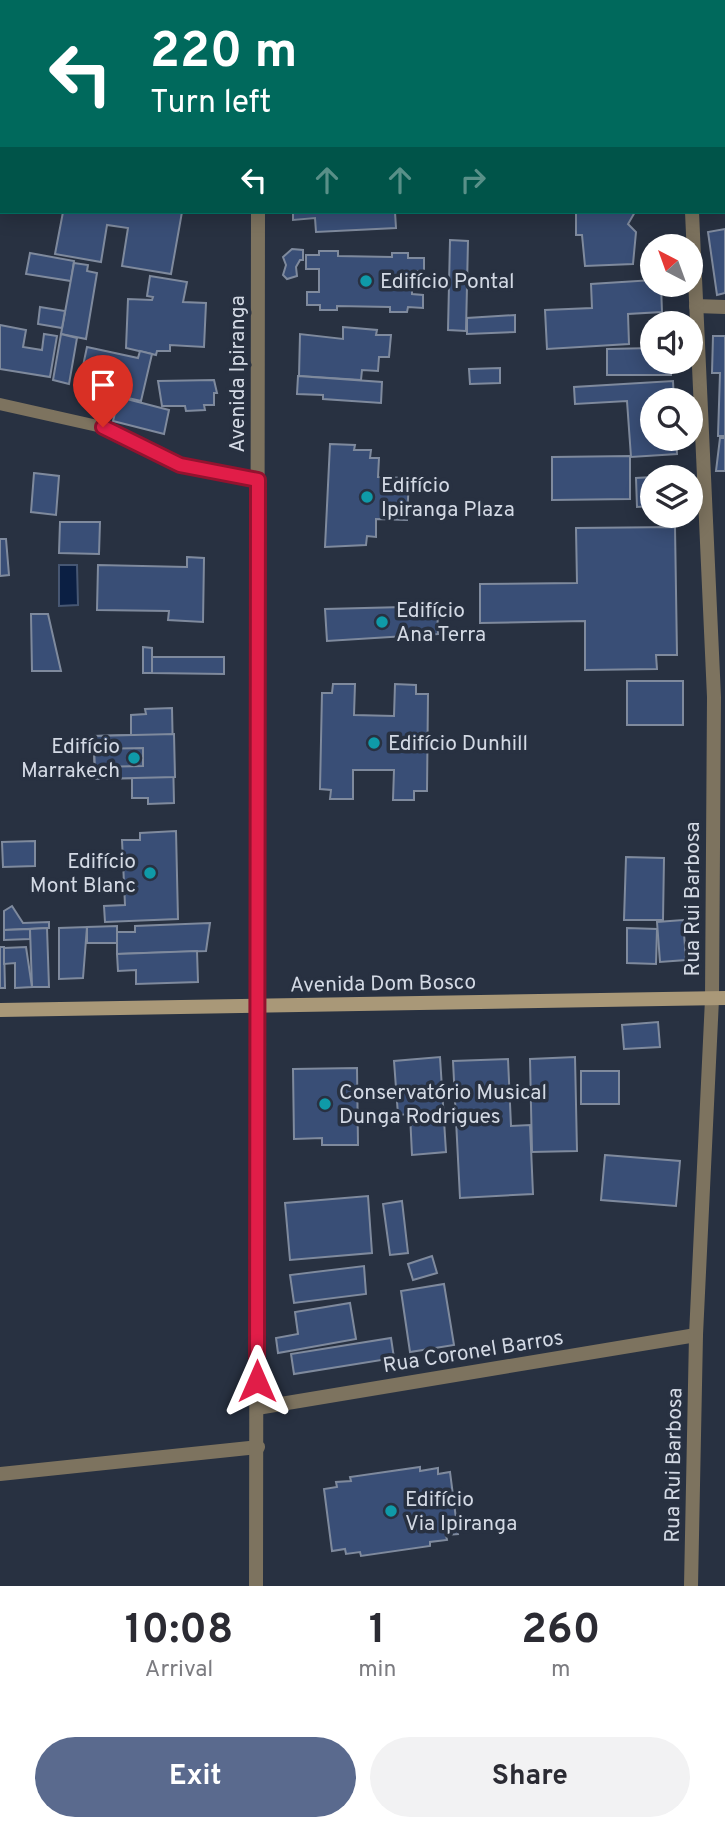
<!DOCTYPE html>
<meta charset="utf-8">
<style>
:root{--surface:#fff;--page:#f2f2f3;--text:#2b2b33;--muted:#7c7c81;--accent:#5a6a8e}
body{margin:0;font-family:Overpass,sans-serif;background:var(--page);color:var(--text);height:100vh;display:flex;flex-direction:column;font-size:26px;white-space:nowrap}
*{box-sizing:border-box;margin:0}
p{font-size:23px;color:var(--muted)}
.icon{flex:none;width:38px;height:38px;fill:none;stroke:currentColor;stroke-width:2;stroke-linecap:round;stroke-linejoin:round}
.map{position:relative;height:1586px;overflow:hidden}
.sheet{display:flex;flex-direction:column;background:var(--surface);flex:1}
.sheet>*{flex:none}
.guide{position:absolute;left:0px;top:0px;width:726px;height:214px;box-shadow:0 4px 18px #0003;background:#00695c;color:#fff;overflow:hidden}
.needle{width:46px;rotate:319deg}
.buttons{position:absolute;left:640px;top:234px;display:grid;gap:14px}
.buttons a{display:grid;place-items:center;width:63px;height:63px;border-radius:50%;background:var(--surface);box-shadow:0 4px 18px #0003;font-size:35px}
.pin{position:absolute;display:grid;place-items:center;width:60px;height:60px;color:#fff;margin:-72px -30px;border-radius:50% 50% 50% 0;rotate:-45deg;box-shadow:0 0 7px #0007}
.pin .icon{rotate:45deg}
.me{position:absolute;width:77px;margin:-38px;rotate:0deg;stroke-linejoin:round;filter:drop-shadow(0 0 5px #0008)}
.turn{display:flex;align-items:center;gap:24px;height:147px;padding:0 35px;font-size:32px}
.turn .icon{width:91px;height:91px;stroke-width:2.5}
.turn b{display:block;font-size:49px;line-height:60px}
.lanes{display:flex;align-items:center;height:66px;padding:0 35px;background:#0003;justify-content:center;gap:35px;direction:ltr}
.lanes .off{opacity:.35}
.eta{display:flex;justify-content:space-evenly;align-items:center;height:119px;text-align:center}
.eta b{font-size:42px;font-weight:700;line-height:49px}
.cta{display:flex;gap:14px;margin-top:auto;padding:14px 35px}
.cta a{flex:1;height:80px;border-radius:42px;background:var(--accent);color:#fff;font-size:28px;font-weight:700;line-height:80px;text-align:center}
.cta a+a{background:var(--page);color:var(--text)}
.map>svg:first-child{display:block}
</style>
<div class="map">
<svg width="725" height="1586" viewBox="0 0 725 1586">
<rect width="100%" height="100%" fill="#283141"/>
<path fill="#0b1f43" stroke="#475773" stroke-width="2" d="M59,565H77L78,605L59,606Z"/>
<g fill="#394e76" stroke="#7f8a9d" stroke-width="2">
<path d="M63,212H182L171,274L122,266L128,228L107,225L101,262L55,254Z"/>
<path d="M293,212H395L396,228L316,232L315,218L293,220Z"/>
<path d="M576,212H635L628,224L636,232L633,264L585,266L582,235H576Z"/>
<path d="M725,229V293L717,295L708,232Z"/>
<path d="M450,240L468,241L466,331L448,330Z"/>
<path d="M292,249L303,250V260H300L296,267L297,276L287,279L283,275L286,265L283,257Z"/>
<path d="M319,251H338V256L392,257V253H408V258H424V271H412V294L423,295V308L408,307L407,312H390V307L337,306V310H320V305H307V292H319V269H306V255H319Z"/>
<path d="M30,253L74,261L71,281L26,274Z"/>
<path d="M74,263L88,265L87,271L97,273L86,339L61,334Z"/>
<path d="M150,276L187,282L183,302L206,303L204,347L170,345V351H157L156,355L126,348L128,299L152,300L153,297L147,296Z"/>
<path d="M653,280V285H661L662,312L628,314L629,344L547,349L545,310L592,308L591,284Z"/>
<path d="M40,307L65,311L62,328L38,324Z"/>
<path d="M515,315V332L467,334V318Z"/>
<path d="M0,325L26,330L23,347L42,350L44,334L57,336L50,377L0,369Z"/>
<path d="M343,327L377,330L376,335H391L389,357H379L378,371L362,370L361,380L299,376L300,334L343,339Z"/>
<path d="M61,334L77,338L69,384L53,380Z"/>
<path d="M713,336H725V436H718L720,373H712Z"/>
<path d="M87,347L138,358L140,351L152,354L141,401L128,398L130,390L80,380Z"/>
<path d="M653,348V362H671V375H607V349Z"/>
<path d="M500,368V383L470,384L469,369Z"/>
<path d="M298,376L382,382L381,403L323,399V395L297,394Z"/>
<path d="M214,380L217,393H214V405H204L205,410L186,411L185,406H162L158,381Z"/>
<path d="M673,381L674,401H653V439H676L677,454L631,457L627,401L575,404L574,387Z"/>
<path d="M119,397L169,410L164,434L113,421Z"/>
<path d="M720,438H725V471H716Z"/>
<path d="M330,444L355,445L354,450H371L370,458H379L378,477L409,478L407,520L376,519V537L367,536L366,545L325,547Z"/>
<path d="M630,456V499L552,500V457Z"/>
<path d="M34,473L59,476L56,515L31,512Z"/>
<path d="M671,476L653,478V506L637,507L636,478Z"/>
<path d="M60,522H100L99,554L59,553Z"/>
<path d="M675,527L677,655H656L657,669L585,670V621L480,623V584L577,583L576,528Z"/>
<path d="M0,539H6L9,575L0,576Z"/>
<path d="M187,557L204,558L203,622L168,620L169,611L97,610L98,565L187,567Z"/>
<path d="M437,602L438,634L327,641L325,609L404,607V604Z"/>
<path d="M31,614H48L61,671H32Z"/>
<path d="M143,647L152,648V673H143Z"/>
<path d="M152,657H224V674L152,673Z"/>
<rect x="627" y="681" width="56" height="44"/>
<path d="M333,684H355L354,715L394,716L395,684L416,685V694H428L427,791H414V800H393L394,770H353V799H330L331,790L320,789L322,693H332Z"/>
<path d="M172,708L174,803L148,804V798H132V778L95,779L94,736L131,735V715L146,714L145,709Z"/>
<path d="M174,734L175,777L95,779L94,736Z"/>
<path d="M143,748V766L95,767L94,749Z"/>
<path d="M176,831L178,919L105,922L104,906L125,905L122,840H140V833Z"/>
<path d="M35,841V866L3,867L2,842Z"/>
<path d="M626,857L664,858L663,920H624Z"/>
<path d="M12,906L23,923L49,922V928L4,930V911Z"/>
<path d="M683,920L686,960L660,962L657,922Z"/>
<path d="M210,923L206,951L117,954V932H135V926Z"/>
<path d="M117,926V943H87V927Z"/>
<path d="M87,927L83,978L59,979V928Z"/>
<path d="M47,928L49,987H32L30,929Z"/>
<path d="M627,928L657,929L656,964L627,963Z"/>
<path d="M30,929V939L4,940V930Z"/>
<path d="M0,947H4L5,988H0Z"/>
<path d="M26,947L32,987L15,988V963L4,964V948Z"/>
<path d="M197,951L198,982L136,984V970L118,971L117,954Z"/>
<path d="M658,1022L660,1047L624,1049L622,1025Z"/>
<path d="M440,1057L446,1152L412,1155L410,1114L398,1115L394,1061Z"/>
<path d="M575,1057L577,1151L532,1152L530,1059Z"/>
<path d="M508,1059L511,1126L530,1125L533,1194L460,1198L453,1061Z"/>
<path d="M357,1068L358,1145H322V1138L294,1139L293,1069Z"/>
<rect x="581" y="1071" width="38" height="33"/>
<path d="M605,1155L680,1161L676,1206L601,1200Z"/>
<path d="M368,1196L372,1253L290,1260L285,1203Z"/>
<path d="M402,1201L408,1253L390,1255L383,1204Z"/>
<path d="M432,1256L437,1273L413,1280L408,1264Z"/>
<path d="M364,1266L366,1294L294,1303L290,1275Z"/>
<path d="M444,1284L454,1345L410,1352L401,1291Z"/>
<path d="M350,1303L356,1339L278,1353L276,1338L298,1334L295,1312Z"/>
<path d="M391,1338L394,1358L294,1374L291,1354Z"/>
<path d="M420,1467V1471L438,1468V1474L450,1472L458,1534L446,1535L447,1540L430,1542V1546L361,1556L360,1552L346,1554L345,1549L332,1551L324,1489L337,1487L336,1482L351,1481L350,1477Z"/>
</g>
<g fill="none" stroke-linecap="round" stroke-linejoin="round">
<path stroke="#7d735f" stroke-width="12" d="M0,404L102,427L180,465L258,480"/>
<g stroke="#7d735f" stroke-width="14">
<path d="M661,0L662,2"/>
<path d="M696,306L725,307"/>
<path d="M257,1408L696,1335"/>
<path d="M0,1474L258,1447"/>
<path d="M691,1586L696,1335L712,999L714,697L692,212"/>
</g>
<g stroke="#7d735f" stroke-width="14">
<path d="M254,0V2"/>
<path d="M256,1586L258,212"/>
</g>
<path stroke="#a99878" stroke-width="14" d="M0,1010L725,998"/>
</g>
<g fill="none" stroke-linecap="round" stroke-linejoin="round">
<defs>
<path id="route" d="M103,427L180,465L258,480L257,1381"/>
</defs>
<use href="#route" stroke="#92132f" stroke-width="18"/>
<use href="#route" stroke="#e11d48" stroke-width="12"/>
</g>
<g fill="#0f9aa8" stroke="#283141" stroke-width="2.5">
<circle cx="366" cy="281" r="7"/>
<circle cx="367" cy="497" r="7"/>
<circle cx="382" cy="622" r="7"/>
<circle cx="374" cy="743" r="7"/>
<circle cx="134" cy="758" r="7"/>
<circle cx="150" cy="873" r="7"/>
<circle cx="325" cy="1104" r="7"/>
<circle cx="391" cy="1511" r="7"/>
</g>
<g text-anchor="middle" stroke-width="7" stroke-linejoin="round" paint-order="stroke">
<g font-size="21" fill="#d3d9e4" stroke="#283141" text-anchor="start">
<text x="380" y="288">Edifício Pontal</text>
<text x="381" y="492">Edifício<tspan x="381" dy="24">Ipiranga Plaza</tspan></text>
<text x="396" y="617">Edifício<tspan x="396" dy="24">Ana Terra</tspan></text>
<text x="388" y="750">Edifício Dunhill</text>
<text x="120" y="753" text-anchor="end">Edifício<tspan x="120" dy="24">Marrakech</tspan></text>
<text x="136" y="868" text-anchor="end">Edifício<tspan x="136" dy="24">Mont Blanc</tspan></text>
<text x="339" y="1099">Conservatório Musical<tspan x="339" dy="24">Dunga Rodrigues</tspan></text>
<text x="405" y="1506">Edifício<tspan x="405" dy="24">Via Ipiranga</tspan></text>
</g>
<g font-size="21" fill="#d3d9e4" stroke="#283141">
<text transform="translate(237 374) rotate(-90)" y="7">Avenida Ipiranga</text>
<text transform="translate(692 899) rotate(-90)" y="7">Rua Rui Barbosa</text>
<text transform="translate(383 983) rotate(-1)" y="7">Avenida Dom Bosco</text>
<text transform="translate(473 1351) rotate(-9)" y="7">Rua Coronel Barros</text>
<text transform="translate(673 1465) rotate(-89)" y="7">Rua Rui Barbosa</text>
</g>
</g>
</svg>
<div class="buttons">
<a><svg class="needle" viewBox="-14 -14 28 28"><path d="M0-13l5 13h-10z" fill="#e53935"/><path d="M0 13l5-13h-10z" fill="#7c7c81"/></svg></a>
<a><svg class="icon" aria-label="sound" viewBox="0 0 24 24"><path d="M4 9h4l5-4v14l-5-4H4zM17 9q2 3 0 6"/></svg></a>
<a><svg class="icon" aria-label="search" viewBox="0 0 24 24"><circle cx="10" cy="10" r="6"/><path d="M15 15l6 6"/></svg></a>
<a><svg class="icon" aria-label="layers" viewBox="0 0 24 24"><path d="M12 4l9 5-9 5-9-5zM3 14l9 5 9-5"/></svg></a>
</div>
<div class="pin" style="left:103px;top:427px;background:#d93025"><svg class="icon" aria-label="arrive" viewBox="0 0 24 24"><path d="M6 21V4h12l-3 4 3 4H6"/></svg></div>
<svg class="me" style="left:257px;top:1381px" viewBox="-20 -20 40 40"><path d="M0-17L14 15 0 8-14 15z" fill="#e11d48" stroke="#fff" stroke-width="4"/></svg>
<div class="guide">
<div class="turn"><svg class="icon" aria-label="left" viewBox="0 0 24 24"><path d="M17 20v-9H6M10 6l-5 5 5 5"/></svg><div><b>220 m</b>Turn left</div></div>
<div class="lanes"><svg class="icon" aria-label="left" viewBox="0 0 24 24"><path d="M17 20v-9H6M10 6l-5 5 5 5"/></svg><svg class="icon off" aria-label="ahead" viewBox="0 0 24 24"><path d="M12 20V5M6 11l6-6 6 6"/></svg><svg class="icon off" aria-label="ahead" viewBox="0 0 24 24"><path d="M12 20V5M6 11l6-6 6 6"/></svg><svg class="icon off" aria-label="right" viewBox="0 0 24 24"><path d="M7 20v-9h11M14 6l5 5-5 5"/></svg></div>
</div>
</div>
<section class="sheet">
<div class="eta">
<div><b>10:08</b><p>Arrival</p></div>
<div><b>1</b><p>min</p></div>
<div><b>260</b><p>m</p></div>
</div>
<div class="cta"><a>Exit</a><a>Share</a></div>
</section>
